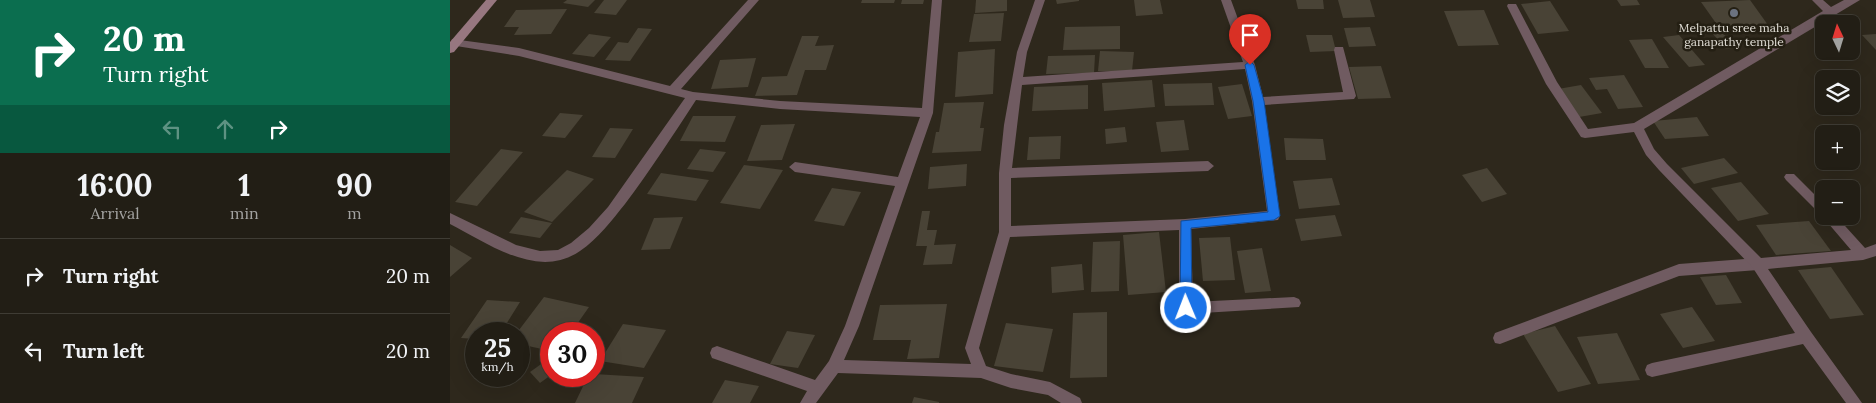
<!DOCTYPE html>
<meta charset="utf-8">
<style>
:root{--surface:#221e15;--page:#2a271e;--text:#f1f3f6;--muted:#a2a2a0;--line:#3f3c34}
body{margin:0;font-family:Lora,serif;background:var(--page);color:var(--text);height:100vh;display:flex;flex-direction:column;font-size:19px;white-space:nowrap}
*{box-sizing:border-box;margin:0}
p{font-size:16px;color:var(--muted)}
.icon{flex:none;width:28px;height:28px;fill:none;stroke:currentColor;stroke-width:2;stroke-linecap:round;stroke-linejoin:round}
.map{position:relative;flex:1;overflow:hidden}
.details{display:flex;flex-direction:column;background:var(--surface);width:450px}
.details>*{flex:none}
.top-card{background:#0b6e4f;color:#fff;overflow:hidden}
.needle{width:32px;rotate:356deg}
.tools{position:absolute;left:1365px;top:15px;display:grid;gap:10px}
.tools a{display:grid;place-items:center;width:45px;height:45px;border-radius:8px;background:var(--surface);box-shadow:0 5px 20px #0002,0 0 0 1px var(--line);font-size:25px}
.speed{position:absolute;left:15px;top:322px;display:flex;gap:10px;font-size:25px;font-weight:700;text-align:center}
.speed>*{display:grid;place-content:center;width:65px;height:65px;border-radius:50%;background:var(--surface);box-shadow:0 5px 20px #0002,0 0 0 1px var(--line);line-height:1}
.speed small{font-size:12px;font-weight:400}
.speed .limit{border:8px solid #d22;background:#fff;color:#111}
.pin{position:absolute;display:grid;place-items:center;width:42px;height:42px;color:#fff;margin:-51px -21px;border-radius:50% 50% 50% 0;rotate:-45deg;box-shadow:0 0 5px #0007}
.pin .icon{rotate:45deg}
.me{position:absolute;width:55px;margin:-28px;rotate:359deg;stroke-linejoin:round;filter:drop-shadow(0 0 4px #0008)}
.turn{display:flex;align-items:center;gap:18px;height:105px;padding:0 20px;font-size:22px}
.turn .icon{width:65px;height:65px;stroke-width:2.5}
.turn b{display:block;font-size:35px;line-height:42px}
.lanes{display:flex;align-items:center;height:48px;padding:0 20px;background:#0003;justify-content:center;gap:25px;direction:ltr}
.lanes .off{opacity:.35}
.eta{display:flex;justify-content:space-evenly;align-items:center;height:85px;text-align:center}
.eta b{font-size:30px;font-weight:700;line-height:35px}
ul{padding:0;list-style:none}
li{display:flex;align-items:center;gap:15px;height:75px;padding:0 20px;border-top:1px solid var(--line)}
li div{flex:1}
li b{display:block;font-size:19px}
li em{font-style:normal}
main{display:flex;flex:1;min-height:0}
.map>svg:first-child{display:block}
</style>
<main>
<section class="details">
<div class="top-card">
<div class="turn"><svg class="icon" aria-label="right" viewBox="0 0 24 24"><path d="M7 20v-9h11M14 6l5 5-5 5"/></svg><div><b>20 m</b>Turn right</div></div>
<div class="lanes"><svg class="icon off" aria-label="left" viewBox="0 0 24 24"><path d="M17 20v-9H6M10 6l-5 5 5 5"/></svg><svg class="icon off" aria-label="ahead" viewBox="0 0 24 24"><path d="M12 20V5M6 11l6-6 6 6"/></svg><svg class="icon" aria-label="right" viewBox="0 0 24 24"><path d="M7 20v-9h11M14 6l5 5-5 5"/></svg></div>
</div>
<div class="eta">
<div><b>16:00</b><p>Arrival</p></div>
<div><b>1</b><p>min</p></div>
<div><b>90</b><p>m</p></div>
</div>
<ul>
<li><svg class="icon" aria-label="right" viewBox="0 0 24 24"><path d="M7 20v-9h11M14 6l5 5-5 5"/></svg><div><b>Turn right</b></div><em>20 m</em></li>
<li><svg class="icon" aria-label="left" viewBox="0 0 24 24"><path d="M17 20v-9H6M10 6l-5 5 5 5"/></svg><div><b>Turn left</b></div><em>20 m</em></li>
</ul>
</section>
<div class="map">
<svg width="1426" height="403" viewBox="0 0 1426 403">
<rect width="100%" height="100%" fill="#2e281c"/>
<g fill="#494336">
<path d="M117,0H145L138,7L113,3Z"/>
<path d="M154,0H177L166,15L144,13Z"/>
<path d="M412,0H445L444,3H411Z"/>
<path d="M452,0H474L473,4H451Z"/>
<path d="M526,0H557V11L525,13Z"/>
<path d="M606,0H629V1L607,4Z"/>
<path d="M684,0H710L713,14L686,16Z"/>
<path d="M846,0H873L874,9H848Z"/>
<path d="M888,0H920L925,17L893,18Z"/>
<path d="M1167,0H1187L1190,5L1171,6Z"/>
<path d="M1300,0L1318,25L1268,26L1251,2Z"/>
<path d="M1100,1L1119,31L1088,34L1071,4Z"/>
<path d="M117,9L101,34L64,35L69,27H54L66,10Z"/>
<path d="M1034,10L1049,45L1008,46L994,11Z"/>
<path d="M554,13L551,41L519,42L524,14Z"/>
<path d="M670,26V49L613,50L615,27Z"/>
<path d="M920,27L926,46L899,47L894,28Z"/>
<path d="M188,28L202,29L180,61L155,60L168,42L178,43Z"/>
<path d="M1272,32L1286,48L1276,49L1262,33Z"/>
<path d="M139,34L161,37L144,57L122,54Z"/>
<path d="M1426,34V50L1412,35Z"/>
<path d="M856,35H882L886,51L860,52Z"/>
<path d="M1229,35L1255,65L1239,67L1213,37Z"/>
<path d="M352,36H369L365,46L384,45L376,70H355L347,95L305,96L312,77L337,76Z"/>
<path d="M1202,39L1219,68H1195L1179,40Z"/>
<path d="M545,49L543,94L505,97L508,52Z"/>
<path d="M650,51L684,52L682,71H648Z"/>
<path d="M645,55L644,73L596,74L598,56Z"/>
<path d="M306,58L298,87L261,89L270,60Z"/>
<path d="M931,66L941,98L908,99L899,67Z"/>
<path d="M1174,75L1193,107L1168,109L1157,89L1146,90L1139,78Z"/>
<path d="M702,80L705,107L654,111L652,83Z"/>
<path d="M762,83L764,105L715,106L713,84Z"/>
<path d="M792,84L802,116L778,119L768,87Z"/>
<path d="M638,85V109L582,111L584,87Z"/>
<path d="M1131,85L1152,113L1129,117L1108,89Z"/>
<path d="M534,102L530,128H534L531,151L482,153L486,132H489L494,103Z"/>
<path d="M110,113L133,115L115,138L92,136Z"/>
<path d="M243,116H286L275,142L230,141Z"/>
<path d="M1247,117L1259,136L1215,139L1203,121Z"/>
<path d="M734,120L739,150L711,152L706,122Z"/>
<path d="M345,124L332,160L297,161L311,125Z"/>
<path d="M675,127L677,142L656,144L655,129Z"/>
<path d="M160,128L183,129L165,158L142,157Z"/>
<path d="M611,136L610,159L577,160L579,137Z"/>
<path d="M834,138L873,139L876,160H836Z"/>
<path d="M51,149L73,152L27,206L5,202Z"/>
<path d="M250,149L276,152L263,172L237,169Z"/>
<path d="M1274,158L1288,173L1244,184L1231,168Z"/>
<path d="M517,164L516,186L478,189L480,167Z"/>
<path d="M294,165L333,170L310,209L270,203Z"/>
<path d="M1037,168L1057,194L1032,202L1012,175Z"/>
<path d="M117,170L144,179L102,222L74,212Z"/>
<path d="M211,173L259,180L246,201L197,194Z"/>
<path d="M882,178L890,205L849,209L843,181Z"/>
<path d="M1291,182L1319,214L1288,221L1261,188Z"/>
<path d="M382,188L411,192L394,226L364,221Z"/>
<path d="M472,211H480L477,230H487L484,245L506,244L502,264L473,265L477,246H466Z"/>
<path d="M885,215L892,236L851,241L845,219Z"/>
<path d="M71,217L102,223L90,238L59,233Z"/>
<path d="M233,217L220,249L191,250L204,218Z"/>
<path d="M1359,221L1381,251L1326,255L1306,225Z"/>
<path d="M709,232L716,292L678,295L673,235Z"/>
<path d="M780,237L785,280L753,281L749,238Z"/>
<path d="M670,241L669,291L641,292L643,242Z"/>
<path d="M0,245L22,258L0,277Z"/>
<path d="M812,248L821,291L795,293L787,251Z"/>
<path d="M632,264L634,290L602,293L601,267Z"/>
<path d="M1381,267L1414,315L1380,319L1348,270Z"/>
<path d="M1276,275L1292,303L1266,305L1250,277Z"/>
<path d="M94,297L139,307L120,334H101V351L69,344V334H66Z"/>
<path d="M37,300L70,302L50,334H26V339L11,338Z"/>
<path d="M497,304L489,358L457,359L461,340H423L430,305Z"/>
<path d="M1242,307L1265,341L1233,348L1210,314Z"/>
<path d="M657,312V377L620,378L623,313Z"/>
<path d="M556,323L603,329L593,372L544,366Z"/>
<path d="M173,324L216,330L194,368L150,361Z"/>
<path d="M1105,326L1141,384L1108,392L1073,334Z"/>
<path d="M337,331L365,335L348,368L320,364Z"/>
<path d="M1167,333L1190,380L1148,384L1127,337Z"/>
<path d="M101,357V375L90,383L80,372Z"/>
<path d="M144,374L194,377L182,403H125L138,376H144Z"/>
<path d="M275,380L309,386L300,403H262Z"/>
<path d="M464,397L489,402V403H462Z"/>
</g>
<g fill="none" stroke-linecap="round" stroke-linejoin="round">
<path fill="#705b61" fill-rule="evenodd" d="M1308,258L1313,260L1315,264L1313,268L1308,270L1229,276L1050,344L1045,343L1043,338L1045,333L1229,264Z"/>
<g fill="#705b61" fill-rule="evenodd">
<path d="M298,0H309L231,89L243,92L330,101L472,108L482,0H492L483,113L409,326L394,360L521,364L515,348L549,232V173L554,125L567,52L585,0H595L577,52L573,77L793,62L771,0H781L805,65L813,97L893,92L884,50L885,47H893L906,96L904,99L814,105L830,216L828,220L741,229L743,302L844,297L849,299L851,303L849,307L736,314L731,312L729,308V230L560,237L529,348L536,366L561,374L600,382L630,398L632,403H611L598,395L561,388L531,378L388,373L366,403H350L357,391L262,358L260,353L262,348L267,346L365,380L379,361L395,326L445,186L345,172L339,167L345,162L448,177L470,117L330,109L246,100C223,135 200,171 175,204C162,220 148,239 130,251C120,258 107,262 95,262C61,261 29,239 0,224V213L66,245L90,251L108,250L121,243L139,228L158,207L235,98L69,56L6,46L1,42L2,39L69,48L220,86ZM795,69L802,101L817,211L735,219L561,226V178L758,171L764,166L758,161L562,168L572,85Z"/>
<path d="M1362,0H1373L1381,7L1394,0H1410L1194,129L1204,149L1217,164L1311,258L1401,250L1372,216L1336,180L1334,177L1336,174H1344L1374,204V216H1386L1415,248L1426,244V256L1413,260L1318,269L1361,332L1412,403H1396L1353,344L1202,377L1197,375L1195,370L1197,365L1202,363L1345,333L1303,268L1209,170L1196,155L1184,132L1135,138L1131,137L1096,84L1057,6L1058,4H1066L1107,82L1138,129L1184,123L1373,11Z"/>
</g>
<path fill="#977780" fill-rule="evenodd" d="M36,0H47L4,52L0,53V42Z"/>
</g>
<path fill="#1a73e8" stroke="#114b97" d="M800,61L804,65L814,101L830,216L824,220L741,228L742,308L736,314L730,308L731,221L818,212L803,101L795,65Z"/>
<circle fill="#6b7280" stroke="#241f13" stroke-width="2" cx="1284" cy="13" r="5"/>
<g text-anchor="middle" stroke-width="5" stroke-linejoin="round" paint-order="stroke">
<g font-size="12" fill="#e0ddd5" stroke="#241f13">
<text x="1284" y="32">Melpattu sree maha<tspan x="1284" dy="14">ganapathy temple</tspan></text>
</g>
</g>
</svg>
<div class="tools">
<a><svg class="needle" viewBox="-14 -14 28 28"><path d="M0-13l5 13h-10z" fill="#e53935"/><path d="M0 13l5-13h-10z" fill="#a2a2a0"/></svg></a>
<a><svg class="icon" aria-label="layers" viewBox="0 0 24 24"><path d="M12 4l9 5-9 5-9-5zM3 14l9 5 9-5"/></svg></a>
<a>+</a>
<a>−</a>
</div>
<div class="speed"><div>25<small>km/h</small></div><div class="limit">30</div></div>
<div class="pin" style="left:800px;top:65px;background:#d93025"><svg class="icon" aria-label="arrive" viewBox="0 0 24 24"><path d="M6 21V4h12l-3 4 3 4H6"/></svg></div>
<svg class="me" style="left:736px;top:308px" viewBox="-20 -20 40 40"><circle r="17" fill="#1a73e8" stroke="#fff" stroke-width="3"/><path d="M0-11L8 9 0 5-8 9z" fill="#fff"/></svg>
</div>
</main>
